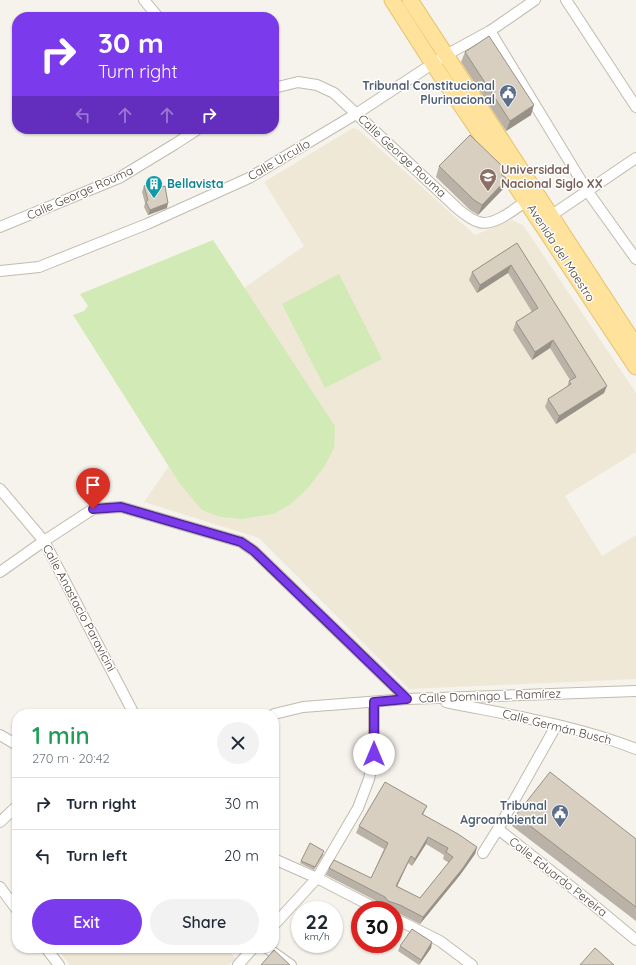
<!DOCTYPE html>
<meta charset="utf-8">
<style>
:root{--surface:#fff;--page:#f2f2f3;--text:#1f2937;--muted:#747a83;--line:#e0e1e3;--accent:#7c3aed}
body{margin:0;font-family:Quicksand,sans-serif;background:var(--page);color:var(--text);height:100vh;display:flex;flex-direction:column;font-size:15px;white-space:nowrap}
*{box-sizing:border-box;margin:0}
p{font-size:13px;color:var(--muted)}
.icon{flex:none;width:22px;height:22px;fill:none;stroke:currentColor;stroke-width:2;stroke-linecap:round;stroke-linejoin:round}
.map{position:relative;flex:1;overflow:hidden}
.details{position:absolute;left:12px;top:709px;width:267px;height:244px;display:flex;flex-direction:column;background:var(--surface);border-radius:16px;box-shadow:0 1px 3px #0004}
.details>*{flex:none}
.top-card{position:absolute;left:12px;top:12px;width:267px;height:122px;border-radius:16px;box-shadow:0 1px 3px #0004;background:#7c3aed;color:#fff;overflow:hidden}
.speed{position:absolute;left:291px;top:901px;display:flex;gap:8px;font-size:20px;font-weight:700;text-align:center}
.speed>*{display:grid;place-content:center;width:52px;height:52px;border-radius:50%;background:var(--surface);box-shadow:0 1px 3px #0004;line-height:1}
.speed small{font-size:10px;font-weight:400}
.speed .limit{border:6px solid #d22;background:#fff;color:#111}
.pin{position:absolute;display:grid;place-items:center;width:34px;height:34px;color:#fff;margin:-41px -17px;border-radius:50% 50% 50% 0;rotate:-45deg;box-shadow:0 0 4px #0007}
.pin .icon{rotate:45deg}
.me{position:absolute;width:44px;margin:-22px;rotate:0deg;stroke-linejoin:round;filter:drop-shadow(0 0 3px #0008)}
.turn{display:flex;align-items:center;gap:14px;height:84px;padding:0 20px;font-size:18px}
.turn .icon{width:52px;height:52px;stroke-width:2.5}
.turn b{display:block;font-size:28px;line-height:34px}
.lanes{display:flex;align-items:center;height:38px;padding:0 20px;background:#0003;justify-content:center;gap:20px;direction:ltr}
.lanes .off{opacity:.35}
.round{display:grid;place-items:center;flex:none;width:42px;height:42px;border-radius:21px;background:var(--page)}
.summary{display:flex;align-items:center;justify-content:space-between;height:68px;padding:0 20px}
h1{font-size:24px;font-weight:600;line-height:30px;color:#1e9e55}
.cta{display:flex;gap:8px;margin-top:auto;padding:8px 20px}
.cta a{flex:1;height:46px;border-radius:24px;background:var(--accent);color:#fff;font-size:16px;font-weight:600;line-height:46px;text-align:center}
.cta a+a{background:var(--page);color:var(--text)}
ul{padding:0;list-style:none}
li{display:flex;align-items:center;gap:12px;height:52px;padding:0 20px;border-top:1px solid var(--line)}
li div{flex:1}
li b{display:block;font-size:15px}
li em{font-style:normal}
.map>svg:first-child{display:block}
</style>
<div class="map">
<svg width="636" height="965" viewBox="0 0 636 965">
<rect width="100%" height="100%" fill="#f6f3ec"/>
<g fill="#efe8d6">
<path d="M353,128L359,130L475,235L512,220L523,225L636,393V452L565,496L602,556L636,535V679L409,689L259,538L144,502L169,466L180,484L243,519L274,514L291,504L308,488L325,466L335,426L244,288L304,246L264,182Z"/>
<path d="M57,948H224L236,958L229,965H70Z"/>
</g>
<g fill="#d2eab5">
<path d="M213,240L335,426L334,448L325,466L308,488L291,504L274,514L243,519L221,517L202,510L180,484L73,315L84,311L88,306L80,294Z"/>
<path d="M339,274L382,359L325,388L282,304Z"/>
</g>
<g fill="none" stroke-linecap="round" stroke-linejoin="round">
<defs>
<g id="street">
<path d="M144,0L158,17"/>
<path d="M566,0L636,107"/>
<path d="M490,31L588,192L636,259"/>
<path d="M274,88L298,82L317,85L334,93L458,209C464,214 471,220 479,222C493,227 515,209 526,201"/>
<path d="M546,219L636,158"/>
<path d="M0,227L119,178L175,144L198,129"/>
<path d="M0,271L39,267L147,224L249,178L356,114L446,55L490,31L535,0"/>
<path d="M0,489L44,541L134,714"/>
<path d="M0,572L44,541L93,509L121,507L241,542L254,551L407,699"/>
<path d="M446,702C509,715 576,725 636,749"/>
<path d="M274,714L303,707L407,699L636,691"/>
<path d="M556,726L498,829L584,897L636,940"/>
<path d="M0,735L17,745"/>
<path d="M0,822L17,806"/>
<path d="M483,853L498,829"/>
<path d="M274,859L317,878L379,910"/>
<path d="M0,887L17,910"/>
<path d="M394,918L440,941L472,965"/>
<path d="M274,925L317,878L358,808L369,779L374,754V702"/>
<path d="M46,948L59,965"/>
<path d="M267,948L291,965"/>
<path d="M238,965L253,948"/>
</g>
<g id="primary">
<path d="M392,0L433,64L526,201L636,367"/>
<path d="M410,0L636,346"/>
</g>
</defs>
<use href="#street" stroke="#c2bbae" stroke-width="12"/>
<use href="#primary" stroke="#e6c16a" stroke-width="17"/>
<use href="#street" stroke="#fff" stroke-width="10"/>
<use href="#primary" stroke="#ffe39c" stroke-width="15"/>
</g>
<g fill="#bab2a6" fill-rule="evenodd">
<path d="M465,52L531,115L506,131L461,62Z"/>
<path d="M439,166L503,175V189L478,215L470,210L436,177Z"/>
<path d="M144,186L167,208L148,215L144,207L145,203L142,192Z"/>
<path d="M517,243L604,393L556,424L545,407L548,399L567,387L569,381L570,380L550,348L532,360L513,330L516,322L532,312L508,273L477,293L469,280L472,272Z"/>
<path d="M427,806L423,815L477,847L475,854L460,875L420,924L394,911V910H391L385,908L382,904L326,875L329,868L371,878L384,849L356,833L359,826ZM426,844L444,855L443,859L449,863L420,898L397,886L408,863L412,866Z"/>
<path d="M516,815L636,839V921L512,826Z"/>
<path d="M324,854L314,870L300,863L301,861Z"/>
<path d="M432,942L431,948L419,965L398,951L400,946Z"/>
</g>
<g fill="#979187">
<path d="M534,105L531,115L506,131L510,121Z"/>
<path d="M507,179L503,189L478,215L482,205Z"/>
<path d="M168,203L167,208L148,215L150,210Z"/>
<path d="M511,265L508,273L477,293L480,285Z"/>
<path d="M553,340L550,348L532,360L535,352Z"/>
<path d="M607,386L604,393L556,424L559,416Z"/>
<path d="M428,837L426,844L412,866L415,859Z"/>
<path d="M477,847L475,854L460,875L420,924L423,917Z"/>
<path d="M411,856L408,863L394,893L396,886Z"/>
<path d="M432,942L431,948L419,965L421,960Z"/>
</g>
<g fill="#d8cfc1" stroke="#979187" fill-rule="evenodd">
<path d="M489,36L534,105L510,121L465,52Z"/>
<path d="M470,135L502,166L505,170L501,174L507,179L482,205L474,200L439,166Z"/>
<path d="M158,179L162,187L165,186L168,203L150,210L146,202L148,200L144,186Z"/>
<path d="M517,243L607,386L559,416L548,399L571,384L569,381L576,377L553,340L535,352L516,322L538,308L511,265L480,285L472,272Z"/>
<path d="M550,772L636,839V907L516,815Z"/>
<path d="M385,782L427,806L422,814L458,834L477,847L463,868L423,917L400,905L388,901L385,897L329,868L334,860L371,878L388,843L359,826ZM428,837L448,848L446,852L453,857L420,898L396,886L411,856L415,859Z"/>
<path d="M310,843L324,851L315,867L301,861Z"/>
<path d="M412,929L432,942L421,960L400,946Z"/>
<path d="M595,948L614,965H580Z"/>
<path d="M274,950L290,965H261Z"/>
</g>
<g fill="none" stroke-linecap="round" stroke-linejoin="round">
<defs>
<path id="route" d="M93,509L121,507L241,542L254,551L407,699L374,702V754"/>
</defs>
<use href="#route" stroke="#51269a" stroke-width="10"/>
<use href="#route" stroke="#7c3aed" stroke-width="7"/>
</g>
<defs>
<symbol id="civic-pin" viewBox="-11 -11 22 30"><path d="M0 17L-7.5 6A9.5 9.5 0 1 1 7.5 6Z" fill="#5c6f8a" stroke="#fff"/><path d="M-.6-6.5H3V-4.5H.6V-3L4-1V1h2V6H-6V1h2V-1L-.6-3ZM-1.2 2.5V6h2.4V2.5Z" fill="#fff"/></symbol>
<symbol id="university-pin" viewBox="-11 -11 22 30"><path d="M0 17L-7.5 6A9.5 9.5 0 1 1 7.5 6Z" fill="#8d6e63" stroke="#fff"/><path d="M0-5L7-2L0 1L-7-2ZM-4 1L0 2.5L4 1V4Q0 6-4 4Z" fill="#fff"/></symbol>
<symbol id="building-pin" viewBox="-11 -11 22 30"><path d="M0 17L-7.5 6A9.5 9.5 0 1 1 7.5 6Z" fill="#0f9aa8" stroke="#fff"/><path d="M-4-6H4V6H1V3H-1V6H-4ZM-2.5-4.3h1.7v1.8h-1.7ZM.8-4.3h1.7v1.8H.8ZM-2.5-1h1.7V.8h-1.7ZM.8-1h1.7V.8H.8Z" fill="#fff"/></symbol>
</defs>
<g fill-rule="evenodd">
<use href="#civic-pin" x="498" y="83" width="20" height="27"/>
<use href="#university-pin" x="478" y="167" width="20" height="27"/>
<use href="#building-pin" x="144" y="174" width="20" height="27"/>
<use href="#civic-pin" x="550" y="803" width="20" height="27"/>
</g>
<g text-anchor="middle" stroke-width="3" stroke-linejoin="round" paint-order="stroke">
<g font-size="12" font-weight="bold" fill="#4e5e75" stroke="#fff" text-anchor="end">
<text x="495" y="90">Tribunal Constitucional<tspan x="495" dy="14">Plurinacional</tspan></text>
<text x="547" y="810">Tribunal<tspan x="547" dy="14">Agroambiental</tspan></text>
</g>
<g font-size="12" fill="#4b4439" stroke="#fff">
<text transform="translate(402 156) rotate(43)" y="4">Calle George Rouma</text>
<text transform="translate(279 160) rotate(-30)" y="4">Calle Urcullo</text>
<text transform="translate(80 193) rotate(-24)" y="4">Calle George Rouma</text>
<text transform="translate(561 253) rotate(57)" y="4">Avenida del Maestro</text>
<text transform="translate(79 608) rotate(62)" y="4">Calle Anastacio Paravicini</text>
<text transform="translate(490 696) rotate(-2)" y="4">Calle Domingo L. Ramírez</text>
<text transform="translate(557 727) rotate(14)" y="4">Calle Germán Busch</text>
<text transform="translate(558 877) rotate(38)" y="4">Calle Eduardo Pereira</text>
</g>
<g font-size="12" font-weight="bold" fill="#785e54" stroke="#fff" text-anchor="start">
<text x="501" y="174">Universidad<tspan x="501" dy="14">Nacional Siglo XX</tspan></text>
</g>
<g font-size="12" font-weight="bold" fill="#0d838f" stroke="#fff" text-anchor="start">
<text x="167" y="188">Bellavista</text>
</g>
</g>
</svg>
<div class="speed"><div>22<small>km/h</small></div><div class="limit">30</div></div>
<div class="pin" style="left:93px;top:509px;background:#d93025"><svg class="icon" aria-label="arrive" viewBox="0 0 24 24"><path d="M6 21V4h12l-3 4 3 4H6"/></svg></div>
<svg class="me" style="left:374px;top:754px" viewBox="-20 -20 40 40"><circle r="19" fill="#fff"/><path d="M0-13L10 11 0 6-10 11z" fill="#7c3aed"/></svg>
<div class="top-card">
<div class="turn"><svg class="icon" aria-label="right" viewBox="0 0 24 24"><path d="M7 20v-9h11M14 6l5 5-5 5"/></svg><div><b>30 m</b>Turn right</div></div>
<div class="lanes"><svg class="icon off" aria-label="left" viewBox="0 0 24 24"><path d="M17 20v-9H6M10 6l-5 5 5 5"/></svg><svg class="icon off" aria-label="ahead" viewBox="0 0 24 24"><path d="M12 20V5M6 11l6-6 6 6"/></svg><svg class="icon off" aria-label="ahead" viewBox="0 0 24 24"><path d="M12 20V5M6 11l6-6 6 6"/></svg><svg class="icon" aria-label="right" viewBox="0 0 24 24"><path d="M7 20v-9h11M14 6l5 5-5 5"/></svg></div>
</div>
<section class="details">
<div class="summary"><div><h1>1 min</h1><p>270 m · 20:42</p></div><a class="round"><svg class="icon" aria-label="close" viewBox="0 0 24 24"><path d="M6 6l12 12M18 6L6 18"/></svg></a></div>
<ul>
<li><svg class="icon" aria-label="right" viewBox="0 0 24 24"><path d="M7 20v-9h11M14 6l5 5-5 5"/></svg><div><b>Turn right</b></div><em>30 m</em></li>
<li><svg class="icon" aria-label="left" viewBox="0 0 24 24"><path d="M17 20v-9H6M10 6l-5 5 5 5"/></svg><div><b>Turn left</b></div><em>20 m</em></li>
</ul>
<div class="cta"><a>Exit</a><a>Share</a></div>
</section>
</div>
